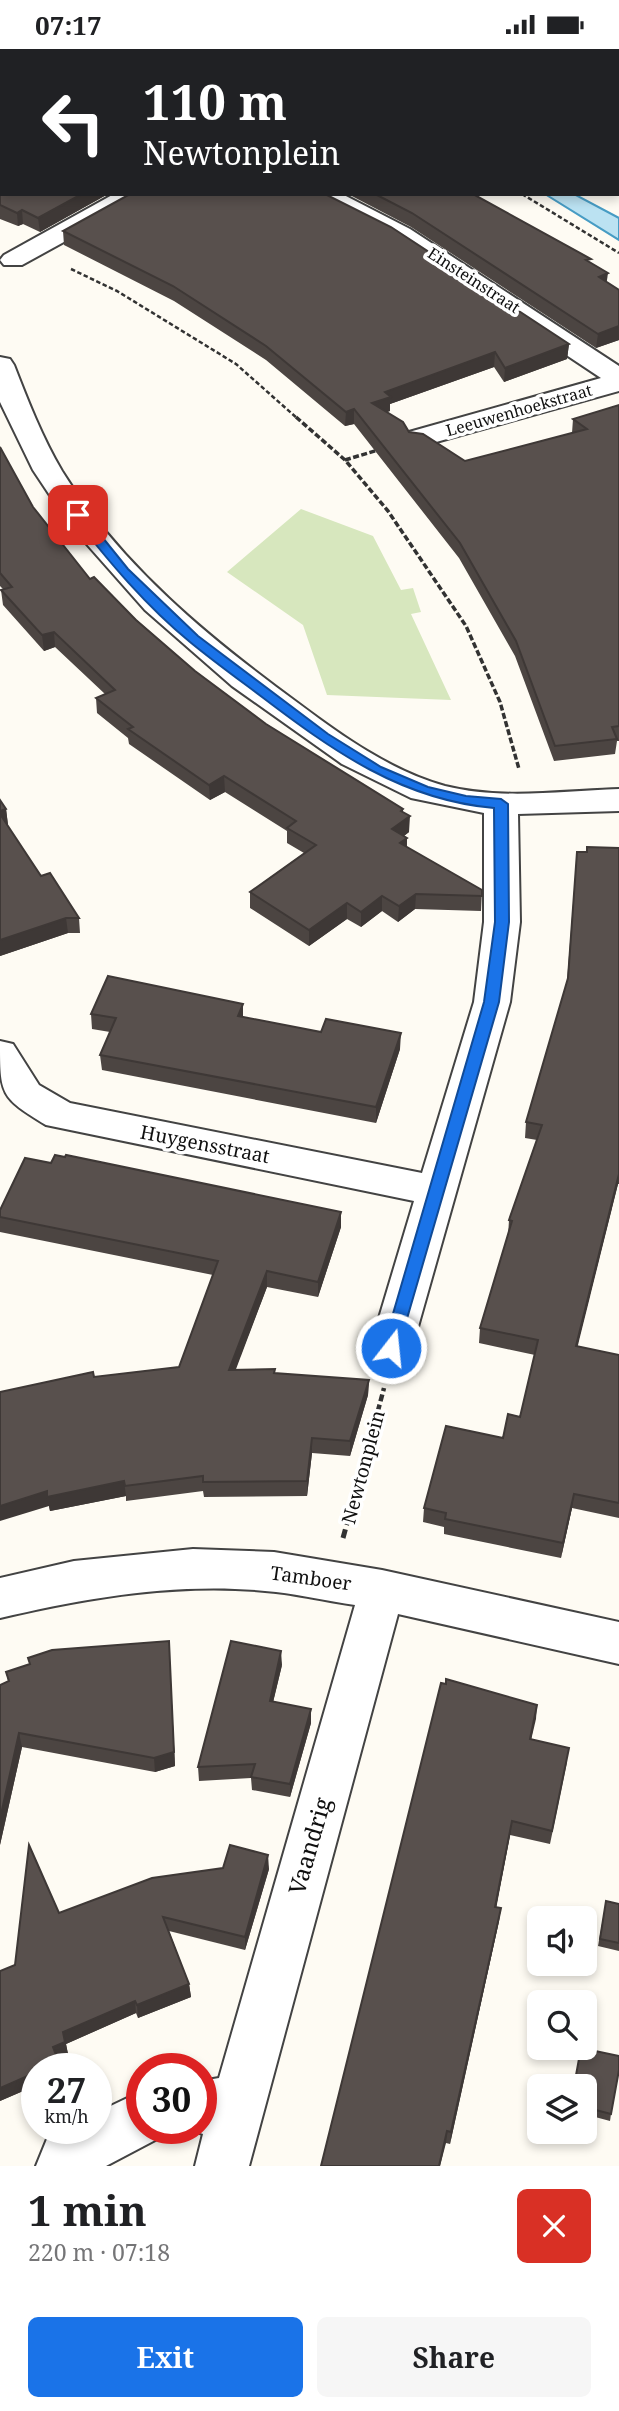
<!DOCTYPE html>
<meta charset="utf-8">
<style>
:root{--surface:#fff;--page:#f6f6f6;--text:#202124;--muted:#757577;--accent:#1a73e8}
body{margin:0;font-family:"Noto Serif",serif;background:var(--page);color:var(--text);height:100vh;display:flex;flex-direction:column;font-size:26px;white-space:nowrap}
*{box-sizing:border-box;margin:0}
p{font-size:23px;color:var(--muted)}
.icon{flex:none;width:38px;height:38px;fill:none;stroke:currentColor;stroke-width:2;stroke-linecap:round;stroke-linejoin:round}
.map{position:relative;height:2117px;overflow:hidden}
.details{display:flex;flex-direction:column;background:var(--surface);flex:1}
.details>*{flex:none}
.banner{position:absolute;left:0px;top:0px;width:620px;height:147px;box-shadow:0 4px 10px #0003;background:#202124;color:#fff;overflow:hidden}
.fabs{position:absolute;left:527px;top:1857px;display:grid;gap:14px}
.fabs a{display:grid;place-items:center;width:70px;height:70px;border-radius:10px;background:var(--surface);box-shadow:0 4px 10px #0003;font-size:35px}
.speed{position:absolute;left:21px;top:2004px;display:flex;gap:14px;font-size:35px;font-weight:700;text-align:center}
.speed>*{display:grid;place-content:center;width:91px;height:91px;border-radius:50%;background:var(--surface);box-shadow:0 4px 10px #0003;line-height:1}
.speed small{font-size:18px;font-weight:400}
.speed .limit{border:10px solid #d22;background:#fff;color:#111}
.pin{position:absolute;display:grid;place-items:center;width:60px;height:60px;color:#fff;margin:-30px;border-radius:14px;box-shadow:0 4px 10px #0006}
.me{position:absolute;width:77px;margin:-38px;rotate:16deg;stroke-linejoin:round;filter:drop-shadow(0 0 5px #0008)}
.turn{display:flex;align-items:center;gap:24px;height:147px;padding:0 28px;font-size:32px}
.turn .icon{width:91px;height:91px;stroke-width:2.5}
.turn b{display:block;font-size:49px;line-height:60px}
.round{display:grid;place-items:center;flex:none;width:74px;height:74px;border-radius:10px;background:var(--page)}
.headline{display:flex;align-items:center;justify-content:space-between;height:119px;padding:0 28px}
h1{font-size:42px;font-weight:700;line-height:52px}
.primary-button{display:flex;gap:14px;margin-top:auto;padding:14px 28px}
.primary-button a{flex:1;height:80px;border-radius:10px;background:var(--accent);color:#fff;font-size:28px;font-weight:700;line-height:80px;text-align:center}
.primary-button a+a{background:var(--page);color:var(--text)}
.status{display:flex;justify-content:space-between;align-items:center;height:49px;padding:0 35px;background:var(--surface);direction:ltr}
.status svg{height:19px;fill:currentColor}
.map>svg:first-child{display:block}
</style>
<div class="status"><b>07:17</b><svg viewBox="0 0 49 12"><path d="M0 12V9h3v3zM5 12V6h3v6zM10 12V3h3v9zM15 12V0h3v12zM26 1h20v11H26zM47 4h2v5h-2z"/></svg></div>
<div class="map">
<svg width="619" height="2117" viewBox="0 0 619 2117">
<rect width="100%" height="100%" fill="#fefbf3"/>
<path fill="#f3eed4" d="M245,0H619V2H248Z"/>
<path fill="#d7e7be" d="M301,460L373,487L401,541L413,539L421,563L411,565L451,651L327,646L303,576L227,523Z"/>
<path fill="#bbe2f2" stroke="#479cc4" stroke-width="2" d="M545,145H574L619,169V191Z"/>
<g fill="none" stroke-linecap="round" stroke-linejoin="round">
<defs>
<g id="minor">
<path d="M114,145H145L142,150L22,216H4L0,211L4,206Z"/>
<path d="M310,145H342L410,180L619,317V342L429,395L419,398L409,395L405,389L409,383L601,329L392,190L313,150Z"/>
<path d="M0,308L10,310L14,316C28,352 42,388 62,422C121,517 209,589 298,654C342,687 391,722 445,737C501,751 562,742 619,740V762L518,765L520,873L510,953L412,1299L406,1311L391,1316L376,1311L370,1299L414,1152L46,1076C0,1048 0,1046 0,992L13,995L39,1036L70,1054L422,1124L474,953L484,873V764L411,749L342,715L232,637L145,561L69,475L33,421L0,353Z"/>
<path d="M193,1500L274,1503L382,1521L619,1573V1615L398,1565L249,2117H195L203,2085L185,2079H201V2032L219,2029L355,1556C328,1552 302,1546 276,1543C184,1532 89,1548 0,1569V1529L74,1512Z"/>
<path d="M142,2042V2079H165L161,2088L106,2117H36L47,2090L67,2079H96V2064Z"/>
</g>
</defs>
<use href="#minor" stroke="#434343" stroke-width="4"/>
<g stroke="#323232" stroke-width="2.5" stroke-dasharray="4.5 2.5" stroke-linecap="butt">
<path d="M282,0L285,2"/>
<path d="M522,145L619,204"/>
<path d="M71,220L117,242L236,315L298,370"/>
</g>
<g stroke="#323232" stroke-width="3.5" stroke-dasharray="6 2.5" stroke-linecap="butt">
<path d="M296,368L345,411L388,462L466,577L500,653L519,720"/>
<path d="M345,411L378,401"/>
</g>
<path stroke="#323232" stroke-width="4.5" stroke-dasharray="7 3.5" stroke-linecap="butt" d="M367,1403L384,1339"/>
<path stroke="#323232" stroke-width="5" stroke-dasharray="9 4.5" stroke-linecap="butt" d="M343,1489L367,1401"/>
<use href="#minor" fill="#fff" fill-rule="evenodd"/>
</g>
<g fill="#4c4542">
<path d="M0,27L108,145L40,183L23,175L18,177L0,170Z"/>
<path d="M348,145H473L590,214L607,233L619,241V291L596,299L411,178Z"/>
<path d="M63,182L569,295L567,310L504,333L494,318L390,355V362L387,363L409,383L465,412L572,384L573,370L619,356V692H617L615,705L554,712L515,607L459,509L354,375L345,377L266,311L174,252L64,196Z"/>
<path d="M0,398L33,458L90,530L195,622L266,675L403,763L409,783L404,787L407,789V798L482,841L481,862L415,860L398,873L382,862L361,878L347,870L309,897L250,859V843L304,804L287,794V782L225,743L210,751L129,695L128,689L97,664L96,649L105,645L55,598L44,602L3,556L1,541L3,540L0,537Z"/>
<path d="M0,751L6,760L8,776H7L41,827L79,869L80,884H68L0,907Z"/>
<path d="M587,798L619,799V1135H618L577,1297L619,1306V1469L572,1459L561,1509L444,1485V1478L423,1473L424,1459L503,1389L520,1368L535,1306L479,1294L480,1279L508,1187L509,1171L537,1091L525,1089L526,1073L567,932L577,803H586Z"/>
<path d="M243,955V968L400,1000L376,1074L102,1021L100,1006L110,983L92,980L91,965Z"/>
<path d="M0,1161L341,1178L318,1248L267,1238L235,1321L369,1331L368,1346L350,1407L312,1404L307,1447L204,1448L203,1442L126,1452V1447L50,1462L49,1457L94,1328L179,1318L213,1226L0,1183Z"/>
<path d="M169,1592L175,1717L155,1723L22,1698L0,1796V1636L8,1632L6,1623Z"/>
<path d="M282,1616L273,1653L311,1674L290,1748L252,1741L251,1729L199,1732L198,1718Z"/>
<path d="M537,1656L531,1690L567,1713L550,1795L510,1786L496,1858L501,1859L499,1872L450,2095L446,2094L321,2117Z"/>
<path d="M269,1820L245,1901L169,1882L189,1935L191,1948L138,1969L136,1964L66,1995L68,2005L37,2020V2036L0,2052L15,1916L59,1864Z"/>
<path d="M606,1852L619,1855V1902L598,1897Z"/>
<path d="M584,2037L611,2065L610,2072L584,2065Z"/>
</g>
<g fill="#3e3836">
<path d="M251,0H276V1L247,2Z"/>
<path d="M1,9L2,23L0,24V10Z"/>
<path d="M82,145H108L40,183L38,169Z"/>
<path d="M22,161L23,175L18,177L17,164Z"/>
<path d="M608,224L606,238L599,228Z"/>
<path d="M619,277V291L596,299L598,285Z"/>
<path d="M569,295L567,310L504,333L505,319Z"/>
<path d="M495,303L494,318L390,355V362L372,368V354L385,343Z"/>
<path d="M354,360V375L345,377L346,363Z"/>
<path d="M54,583L55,598L44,602L42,586Z"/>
<path d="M224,727L225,743L210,751L209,736Z"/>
<path d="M6,760L8,776L0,779V762Z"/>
<path d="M403,760V772L410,767L409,783L392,796V780L401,762Z"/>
<path d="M407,789L406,804L400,794Z"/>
<path d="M416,845L415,860L398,873L399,857Z"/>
<path d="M382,847V862L361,878V863Z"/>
<path d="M347,854V870L309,897V881Z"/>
<path d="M66,869L68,884L0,907V891Z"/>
<path d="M243,955V971L238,967Z"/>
<path d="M401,984L400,1000L376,1074V1058Z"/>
<path d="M619,1125L618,1135L574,1312L576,1297Z"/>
<path d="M341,1163V1178L318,1248V1233Z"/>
<path d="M267,1222V1238L230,1336L229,1321Z"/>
<path d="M369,1331L368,1346L350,1407V1392Z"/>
<path d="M312,1389V1404L307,1447V1432Z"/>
<path d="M124,1432L126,1447L50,1462L49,1457L0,1472V1457L47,1442Z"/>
<path d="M574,1445L572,1459L561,1509L563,1494Z"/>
<path d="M169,1592L175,1717L155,1723L154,1709Z"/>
<path d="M281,1602L282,1616L270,1666V1652Z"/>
<path d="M537,1656L536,1670L528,1704L530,1690Z"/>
<path d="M311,1660V1674L290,1748V1735Z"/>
<path d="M19,1684L22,1698L0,1796V1770Z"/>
<path d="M512,1772L510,1786L494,1871L495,1858Z"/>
<path d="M268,1806L269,1820L245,1901V1888Z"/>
<path d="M501,1859L499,1872L450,2095L451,2083Z"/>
<path d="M189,1935L191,1948L138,1969L137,1956Z"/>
<path d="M135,1952L136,1964L66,1995L68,2005L55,2010L53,1998L63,1983Z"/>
<path d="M59,2014L60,2020H45Z"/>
<path d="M37,2023V2036L0,2052V2039Z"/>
<path d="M447,2082L446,2094L440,2117H439Z"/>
</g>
<g fill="#58504d" stroke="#3e3836" stroke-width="2">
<path d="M0,0H251L247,2H2V15L0,10Z"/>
<path d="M2,26V145H82L38,169L22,161L17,164L0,156V27Z"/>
<path d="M130,145H325L391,178L569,295L505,319L495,303L385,343L391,348L372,354L403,373L409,383L423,385L465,412L587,380L573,370L619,356V677L612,678L617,690L555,697L516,592L460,494L354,360L346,363L266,297L173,237L63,182Z"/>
<path d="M375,145H473L591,210L586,211L608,224L599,228L619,241V277L598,285L412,164Z"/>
<path d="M0,398L33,458L90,530L94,528L136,571L195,622L266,675L403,760L401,762L410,767L392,780L407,789L400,794L482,841V847L416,845L399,857L382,847L361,863L347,854L309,881L250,843L316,796L287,779L296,772L224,727L209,736L128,680L133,678L96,649L115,641L54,583L42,586L1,541L12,538L0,524Z"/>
<path d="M0,751L6,760L0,762Z"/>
<path d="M0,765L41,827L50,824L79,869H66L0,891Z"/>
<path d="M587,798L619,799V1125L576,1297L619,1306V1454L574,1445L563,1494L445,1470L446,1464L424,1459L446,1377L503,1389L508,1365L520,1368L538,1291L480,1279L512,1172L509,1171L542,1076L526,1073L568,929L577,803H587Z"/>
<path d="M108,927L243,955L238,967L321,983L326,970L401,984L376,1058L100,1006L116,969L91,965Z"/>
<path d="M55,1106L65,1108L66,1106L341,1163L318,1233L267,1222L229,1321L275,1320L274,1324L369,1331L350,1392L312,1389L307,1432L203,1433V1427L125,1437L124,1432L47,1448V1442L0,1457V1343L93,1323L94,1328L179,1318L218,1212L0,1168V1161L25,1109L51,1114Z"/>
<path d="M169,1592L174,1703L154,1709L19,1684L0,1770V1636L9,1632L6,1623L30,1615L28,1609L52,1601Z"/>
<path d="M231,1592L281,1602L270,1652L311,1660L290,1735L251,1728L255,1715L198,1718Z"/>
<path d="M446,1630L537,1656L530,1690L569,1699L552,1782L512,1772L495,1858L501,1859L451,2083L447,2082L439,2117H321L441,1634L446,1635Z"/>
<path d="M29,1796L59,1864L152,1829L223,1819L230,1796L268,1806L245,1888L163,1868L189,1935L137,1956L135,1952L63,1983L65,1993L53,1998L59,2014L45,2020H37V2023L0,2039V1922L15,1916Z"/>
<path d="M606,1852L619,1855V1894L600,1890Z"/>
<path d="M581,1999L619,2007V2021L611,2065L584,2058V2037H574Z"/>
</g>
<path fill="#1a73e8" stroke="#114b97" stroke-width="2" d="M74,463H82L128,520L198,587L328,685L381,718L428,738L466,747L501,750L508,755L509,873L499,953L397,1304L391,1306L383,1299L484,953L495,873L494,759C402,751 333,702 262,648C238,630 213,612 190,593C146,557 109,513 74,468Z"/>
<g text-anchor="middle" stroke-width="7" stroke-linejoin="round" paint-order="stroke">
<g font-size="16" fill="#101010" stroke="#fff">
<text transform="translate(474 231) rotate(33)" y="6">Einsteinstraat</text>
<text transform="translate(519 361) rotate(-16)" y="6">Leeuwenhoekstraat</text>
</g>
<g font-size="19" fill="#101010" stroke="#fff">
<text transform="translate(205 1095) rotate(11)" y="7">Huygensstraat</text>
<text transform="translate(363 1418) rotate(-75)" y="7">Newtonplein</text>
<text transform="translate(311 1529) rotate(8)" y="7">Tamboer</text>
</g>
<g font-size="23" fill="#101010" stroke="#fff">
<text transform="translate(310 1797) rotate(-74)" y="8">Vaandrig</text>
</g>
</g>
</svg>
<div class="fabs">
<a><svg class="icon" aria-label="sound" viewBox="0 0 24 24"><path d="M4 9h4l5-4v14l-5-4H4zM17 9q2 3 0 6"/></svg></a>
<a><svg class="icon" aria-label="search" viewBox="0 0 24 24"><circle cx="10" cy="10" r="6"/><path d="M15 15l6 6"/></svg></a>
<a><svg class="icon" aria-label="layers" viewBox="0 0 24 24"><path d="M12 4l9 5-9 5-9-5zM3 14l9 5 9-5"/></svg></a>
</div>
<div class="speed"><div>27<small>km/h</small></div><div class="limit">30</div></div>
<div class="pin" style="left:78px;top:466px;background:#d93025"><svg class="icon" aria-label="arrive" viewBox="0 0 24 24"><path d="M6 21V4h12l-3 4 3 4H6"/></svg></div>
<svg class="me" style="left:391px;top:1299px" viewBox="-20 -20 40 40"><circle r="17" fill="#1a73e8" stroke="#fff" stroke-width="3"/><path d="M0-11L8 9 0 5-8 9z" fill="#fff"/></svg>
<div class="banner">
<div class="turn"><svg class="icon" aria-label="left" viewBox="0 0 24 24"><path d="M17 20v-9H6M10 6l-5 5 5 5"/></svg><div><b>110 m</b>Newtonplein</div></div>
</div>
</div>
<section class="details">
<div class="headline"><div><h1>1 min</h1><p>220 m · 07:18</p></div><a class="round" style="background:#d93025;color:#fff"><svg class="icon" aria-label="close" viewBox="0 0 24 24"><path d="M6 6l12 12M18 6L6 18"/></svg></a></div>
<div class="primary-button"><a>Exit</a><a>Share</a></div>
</section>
